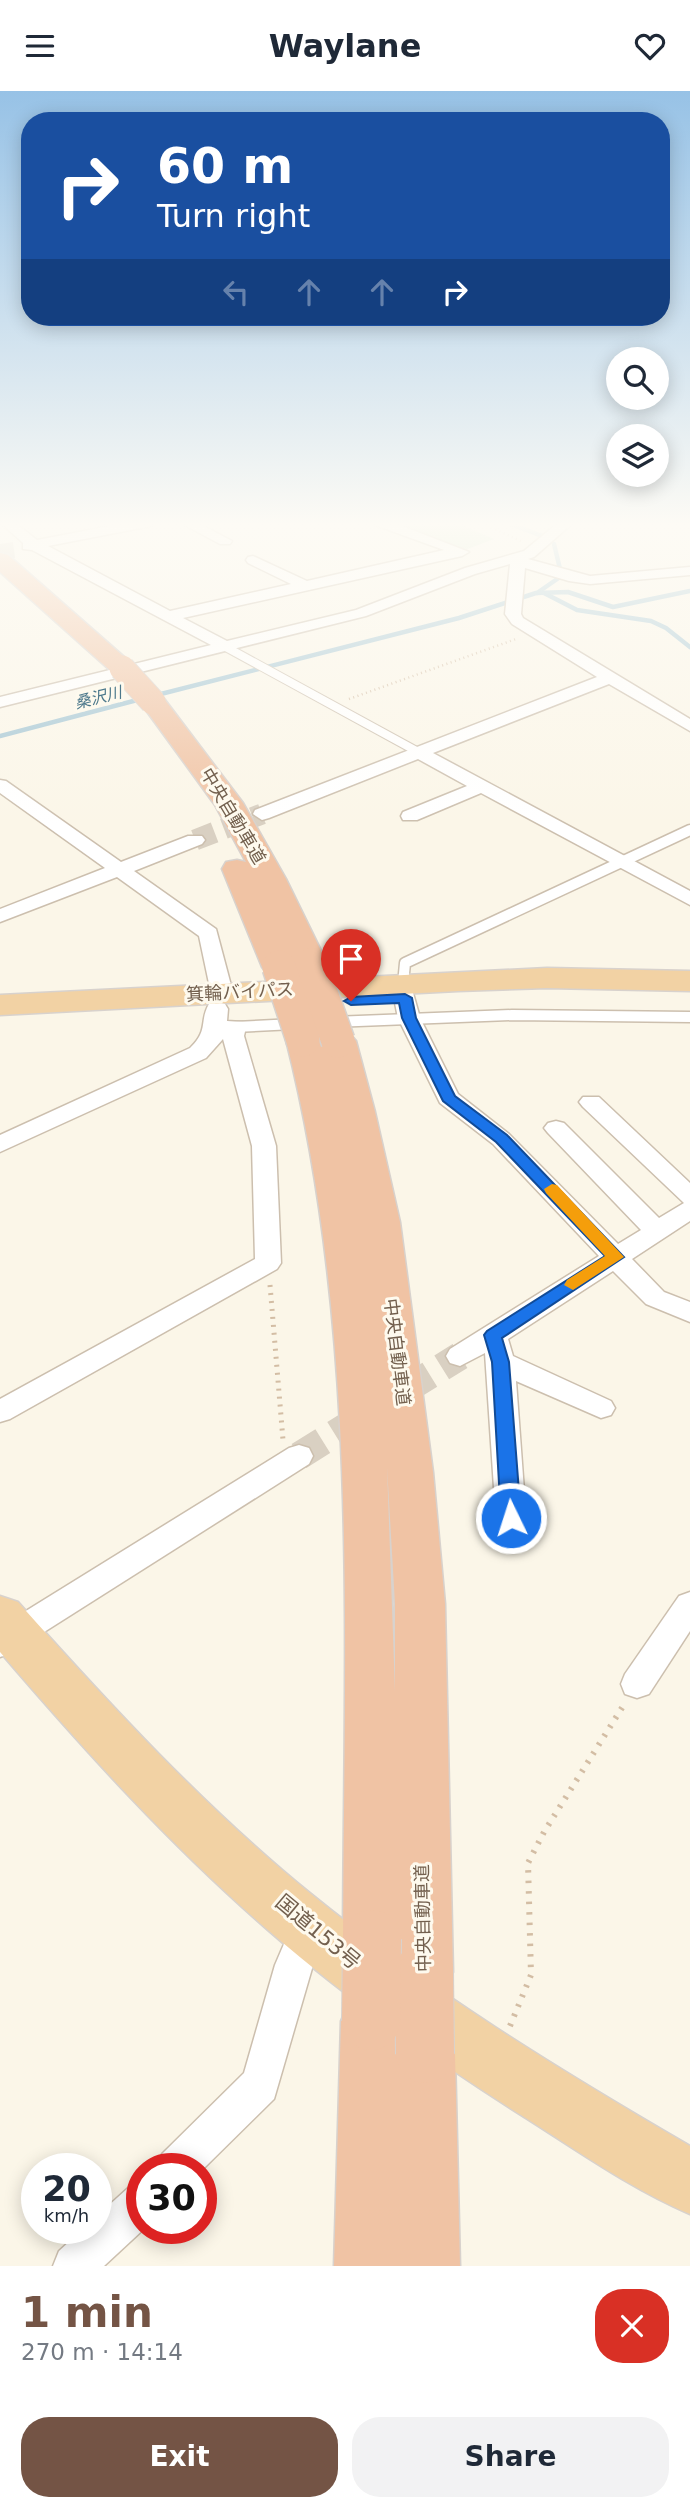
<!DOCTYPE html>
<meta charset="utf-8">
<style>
:root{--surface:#fff;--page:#f2f2f3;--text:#1f2937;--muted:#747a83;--accent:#745445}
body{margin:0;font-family:"DejaVu Sans","Noto Sans JP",sans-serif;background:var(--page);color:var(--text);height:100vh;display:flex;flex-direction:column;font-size:26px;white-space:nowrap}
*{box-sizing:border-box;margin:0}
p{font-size:23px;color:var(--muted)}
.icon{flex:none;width:38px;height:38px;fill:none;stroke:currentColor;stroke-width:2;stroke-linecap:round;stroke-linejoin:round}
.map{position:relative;height:2175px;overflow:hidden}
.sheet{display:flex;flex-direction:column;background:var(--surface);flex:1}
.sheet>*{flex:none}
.hud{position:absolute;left:21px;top:21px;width:649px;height:214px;border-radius:28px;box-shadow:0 4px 18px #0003;background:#1a4fa0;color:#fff;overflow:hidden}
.buttons{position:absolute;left:606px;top:256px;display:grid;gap:14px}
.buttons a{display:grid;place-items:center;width:63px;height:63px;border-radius:50%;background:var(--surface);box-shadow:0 4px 18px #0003;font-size:35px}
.speed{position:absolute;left:21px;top:2062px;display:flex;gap:14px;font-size:35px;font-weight:700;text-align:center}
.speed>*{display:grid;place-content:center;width:91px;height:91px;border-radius:50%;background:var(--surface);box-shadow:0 4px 18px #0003;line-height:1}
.speed small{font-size:18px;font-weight:400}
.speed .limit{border:10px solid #d22;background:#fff;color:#111}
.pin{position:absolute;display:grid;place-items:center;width:60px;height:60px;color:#fff;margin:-72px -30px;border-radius:50% 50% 50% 0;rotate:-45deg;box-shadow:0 0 7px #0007}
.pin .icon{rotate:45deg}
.me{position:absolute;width:77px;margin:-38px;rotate:356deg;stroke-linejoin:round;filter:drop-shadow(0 0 5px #0008)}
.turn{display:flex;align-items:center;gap:24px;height:147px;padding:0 21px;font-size:32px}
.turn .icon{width:91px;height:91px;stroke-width:2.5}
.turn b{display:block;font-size:49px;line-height:60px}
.lanes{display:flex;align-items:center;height:66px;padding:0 21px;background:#0003;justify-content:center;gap:35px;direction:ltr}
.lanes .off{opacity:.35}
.round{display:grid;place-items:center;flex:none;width:74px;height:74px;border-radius:28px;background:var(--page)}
.summary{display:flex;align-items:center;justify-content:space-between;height:119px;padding:0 21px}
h1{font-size:42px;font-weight:600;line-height:52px;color:var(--accent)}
.button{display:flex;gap:14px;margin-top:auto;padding:14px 21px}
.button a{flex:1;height:80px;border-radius:28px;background:var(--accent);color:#fff;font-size:28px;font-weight:600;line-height:80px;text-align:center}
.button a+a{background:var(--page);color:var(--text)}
header{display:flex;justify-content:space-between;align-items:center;height:91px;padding:0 21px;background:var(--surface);font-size:32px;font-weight:600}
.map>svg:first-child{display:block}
</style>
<header><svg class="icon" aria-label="menu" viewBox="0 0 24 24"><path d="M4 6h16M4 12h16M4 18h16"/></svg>Waylane<svg class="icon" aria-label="heart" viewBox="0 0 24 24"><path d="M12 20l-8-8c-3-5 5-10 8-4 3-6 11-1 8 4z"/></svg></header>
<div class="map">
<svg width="690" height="2175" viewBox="0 0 690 2175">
<rect width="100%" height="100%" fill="#fbf6e8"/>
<path fill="#cfe8c7" d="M454,431L494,448L465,459L388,432Z"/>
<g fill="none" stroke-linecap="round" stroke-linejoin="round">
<g stroke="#a4c6d4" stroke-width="4.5">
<path d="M506,431L542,445"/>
<path d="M554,453L560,478"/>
<path d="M537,502L560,486"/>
<path d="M544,502L577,519L651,530L666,537L690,556"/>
<path d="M153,605L459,527L536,502L568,501L613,516L690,500"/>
<path d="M0,645L141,608"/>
</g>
<path stroke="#d9d0c2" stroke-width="16" stroke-dasharray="16 8" stroke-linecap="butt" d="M0,461L14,459"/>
<path stroke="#d9d0c2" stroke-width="21" stroke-dasharray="21 10" stroke-linecap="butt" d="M195,749L262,723"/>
<path stroke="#d9d0c2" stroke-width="28" stroke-dasharray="28 14" stroke-linecap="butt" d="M299,1365L460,1265"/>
<defs>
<path id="service-far1" d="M224,555L420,662"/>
<g id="service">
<path d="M403,893L405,872L690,739"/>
<path d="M333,931L512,924L690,926"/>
<path d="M235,936L294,933"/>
</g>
<g id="minor">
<path d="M0,431H14L37,449L131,431H158L151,435L48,455L170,520L291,493L248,472L246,469L248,466L253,465L307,490L444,459L375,434L373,431H392L469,461L462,465L183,527L227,550L356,519L465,477L524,460L559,431H574L534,466L528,468L590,485L690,476V484L590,493L569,490L525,477L521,523L523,527L690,628V640L609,593L433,662L690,800V814L481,702L417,729H403L401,725L403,721L467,695L418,668L269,727L262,729L253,723L255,719L597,586L512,533L505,523L510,473L475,483L366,525L0,616V606L211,554L32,459L23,458V452Z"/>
<path d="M179,431H196L232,450L230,453H220Z"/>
<path d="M0,689L6,690L121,771L188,745H202L205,749L202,753L134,780L216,838L233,902L230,907H214L211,902L199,845L117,786L0,831V818L105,777L0,702Z"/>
<path d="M405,901L413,902L420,927L458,1003L509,1043L618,1153L641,1139L548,1042L544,1037L548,1032L556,1030L564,1032L659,1127L684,1112L583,1016L579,1011L583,1006H599L690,1092V1130L632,1168L664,1201L690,1211V1231L646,1213L613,1180L508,1248L513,1265L611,1310L615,1317L611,1324L601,1327L516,1290L526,1427L522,1435L511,1439L500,1435L496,1427L485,1262L460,1275L450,1272L446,1265L450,1258L599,1165L493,1053L440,1012L398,927L394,907L397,902Z"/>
<path d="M217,911L225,913L228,918L227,930L243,931L246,936L244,945L276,1055L281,1172L277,1178L10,1328L0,1331V1308L255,1168L252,1055L223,948L206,967L0,1061V1044L190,957C209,939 199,930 209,913Z"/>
<path d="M299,1354L309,1357L313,1365L309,1373L11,1562L0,1566V1536L289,1357Z"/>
<path d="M690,1501V1540L649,1603L637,1607L625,1603L621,1593L625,1583L679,1505Z"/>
<path d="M309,1819L322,1825L327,1837L313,1874L274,2008L201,2080V2077H156L162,2063L244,1982L275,1874L296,1825Z"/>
<path d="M142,2091V2137H145L104,2175H53L59,2160L84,2137H96V2126L128,2097Z"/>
</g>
<g id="trunk">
<path d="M547,877L690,880V900L547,897L458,900L0,924V904Z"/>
<path d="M0,1505L18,1511C110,1614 204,1716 311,1803C429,1899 559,1979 690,2055V2123C631,2098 575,2058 521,2024C433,1968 347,1908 268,1839C171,1755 84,1659 0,1561Z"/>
</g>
<g id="motorway">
<path d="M0,462L8,464L131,572L135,577L131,582L122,585L113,582L0,481Z"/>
<path d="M153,603L162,605L243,712L286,788L328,874L323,881L311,884L299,881L295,875L291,883L279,886L267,883L262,876L222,778L226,771L237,769L246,771L215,714L140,611L144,605Z"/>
<path d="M303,939L315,942L321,950L326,943L338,939L350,943L356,950L375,1021L400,1131L433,1381L445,1513L453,1881L445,1901L424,1910L403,1901L395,1881V1862L392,1868L372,1876L352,1868L343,1848C344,1549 360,1241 286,949L291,942ZM387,1376L395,1513V1601Z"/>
<path d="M371,1900L392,1909L401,1930V1948L404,1942L425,1933L446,1942L455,1963L460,2175H334L341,1930L350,1909Z"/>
</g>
</defs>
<use href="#service-far1" stroke="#ccbfae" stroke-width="10"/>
<use href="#service" stroke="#ccbfae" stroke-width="13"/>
<use href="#minor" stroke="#ccbfae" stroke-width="3"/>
<use href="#trunk" stroke="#d8d2cd" stroke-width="3"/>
<use href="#motorway" stroke="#d8d2cd" stroke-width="3"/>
<g stroke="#d3bda4" stroke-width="2.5" stroke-dasharray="1 3.5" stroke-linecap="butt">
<path d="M479,431L521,450"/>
<path d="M349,608L516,548"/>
</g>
<path stroke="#d3bda4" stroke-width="5" stroke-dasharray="2 6" stroke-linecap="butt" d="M270,1194L283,1349"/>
<path stroke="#d3bda4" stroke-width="6" stroke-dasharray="2.5 8" stroke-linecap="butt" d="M510,1935L531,1884L528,1772L544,1741L625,1612"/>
<use href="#service-far1" stroke="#fff" stroke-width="8"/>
<use href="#service" stroke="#fff" stroke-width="10"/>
<use href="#minor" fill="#fff" fill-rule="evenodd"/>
<use href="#trunk" fill="#f2d2a4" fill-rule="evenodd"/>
<use href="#motorway" fill="#f0c3a4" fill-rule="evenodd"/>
<defs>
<path id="motorway-bridge-far2" d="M122,577L153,611"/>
<g id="motorway-bridge-far1">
<path d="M311,874L338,950"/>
<path d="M279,876L303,949"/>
</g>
<g id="motorway-bridge">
<path d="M424,1881L425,1963"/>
<path d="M371,1930L372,1848"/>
</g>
</defs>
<use href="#motorway-bridge-far2" stroke="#d8d2cd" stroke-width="27" stroke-linecap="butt"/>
<use href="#motorway-bridge-far1" stroke="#d8d2cd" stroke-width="36" stroke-linecap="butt"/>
<use href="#motorway-bridge" stroke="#d8d2cd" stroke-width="60" stroke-linecap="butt"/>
<use href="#motorway-bridge-far2" stroke="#f0c3a4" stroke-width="25"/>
<use href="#motorway-bridge-far1" stroke="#f0c3a4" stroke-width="33"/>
<use href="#motorway-bridge" stroke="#f0c3a4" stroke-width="58"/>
</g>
<linearGradient id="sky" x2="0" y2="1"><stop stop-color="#97c2e6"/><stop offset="0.59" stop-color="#fdfbf5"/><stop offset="1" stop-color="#fdfbf5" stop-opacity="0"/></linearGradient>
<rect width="690" height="735" fill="url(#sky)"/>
<path fill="#1a73e8" stroke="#114b97" stroke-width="2" d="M405,903L412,907L416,927L455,1005L507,1044L624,1166L502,1247L509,1271L521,1427L518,1432L511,1434L504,1432L501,1427L492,1271L484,1244L487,1240L605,1165L496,1051L443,1010L402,927L399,912L351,914L344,910L351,906Z"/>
<path fill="#f59e0b" d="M552,1093L557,1094L624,1166L573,1199L564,1194L567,1189L605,1165L546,1102L544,1098Z"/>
<g text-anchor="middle" stroke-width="6" stroke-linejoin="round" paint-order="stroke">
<g font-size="16" font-style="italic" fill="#4c788b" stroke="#fefaee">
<text transform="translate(98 606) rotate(-14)" y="6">桑沢川</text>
</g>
<g font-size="18" fill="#73604e" stroke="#fefaee">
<text transform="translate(233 725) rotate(59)" y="6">中央自動車道</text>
<text transform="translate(240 901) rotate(-3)" y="6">箕輪バイパス</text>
<text transform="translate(397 1261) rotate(83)" y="6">中央自動車道</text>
<text transform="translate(423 1827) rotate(-91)" y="6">中央自動車道</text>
</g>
<g font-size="21" fill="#73604e" stroke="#fefaee">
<text transform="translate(318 1841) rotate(40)" y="7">国道153号</text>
</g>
</g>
</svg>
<div class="buttons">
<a><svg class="icon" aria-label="search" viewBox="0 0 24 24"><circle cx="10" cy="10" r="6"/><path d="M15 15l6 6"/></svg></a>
<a><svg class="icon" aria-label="layers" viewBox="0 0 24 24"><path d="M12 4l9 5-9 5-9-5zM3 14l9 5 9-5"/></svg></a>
</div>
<div class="speed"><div>20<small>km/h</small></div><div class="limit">30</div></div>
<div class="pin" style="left:351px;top:910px;background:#d93025"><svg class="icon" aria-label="arrive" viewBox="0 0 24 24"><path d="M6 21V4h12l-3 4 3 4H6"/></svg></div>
<svg class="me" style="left:511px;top:1427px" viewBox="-20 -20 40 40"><circle r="17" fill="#1a73e8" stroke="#fff" stroke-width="3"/><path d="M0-11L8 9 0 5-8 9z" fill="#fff"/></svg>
<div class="hud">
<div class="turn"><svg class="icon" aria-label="right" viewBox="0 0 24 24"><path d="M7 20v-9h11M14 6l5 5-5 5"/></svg><div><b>60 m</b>Turn right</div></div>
<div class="lanes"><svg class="icon off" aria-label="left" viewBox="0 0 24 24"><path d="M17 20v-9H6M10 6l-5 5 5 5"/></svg><svg class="icon off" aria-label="ahead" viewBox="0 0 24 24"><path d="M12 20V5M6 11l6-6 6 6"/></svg><svg class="icon off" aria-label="ahead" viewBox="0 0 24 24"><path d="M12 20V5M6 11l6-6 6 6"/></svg><svg class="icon" aria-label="right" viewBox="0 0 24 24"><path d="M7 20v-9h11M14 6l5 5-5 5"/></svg></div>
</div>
</div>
<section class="sheet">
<div class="summary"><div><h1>1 min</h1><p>270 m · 14:14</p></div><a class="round" style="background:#d93025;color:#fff"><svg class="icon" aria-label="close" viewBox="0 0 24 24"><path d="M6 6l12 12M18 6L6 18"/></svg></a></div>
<div class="button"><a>Exit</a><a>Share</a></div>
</section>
